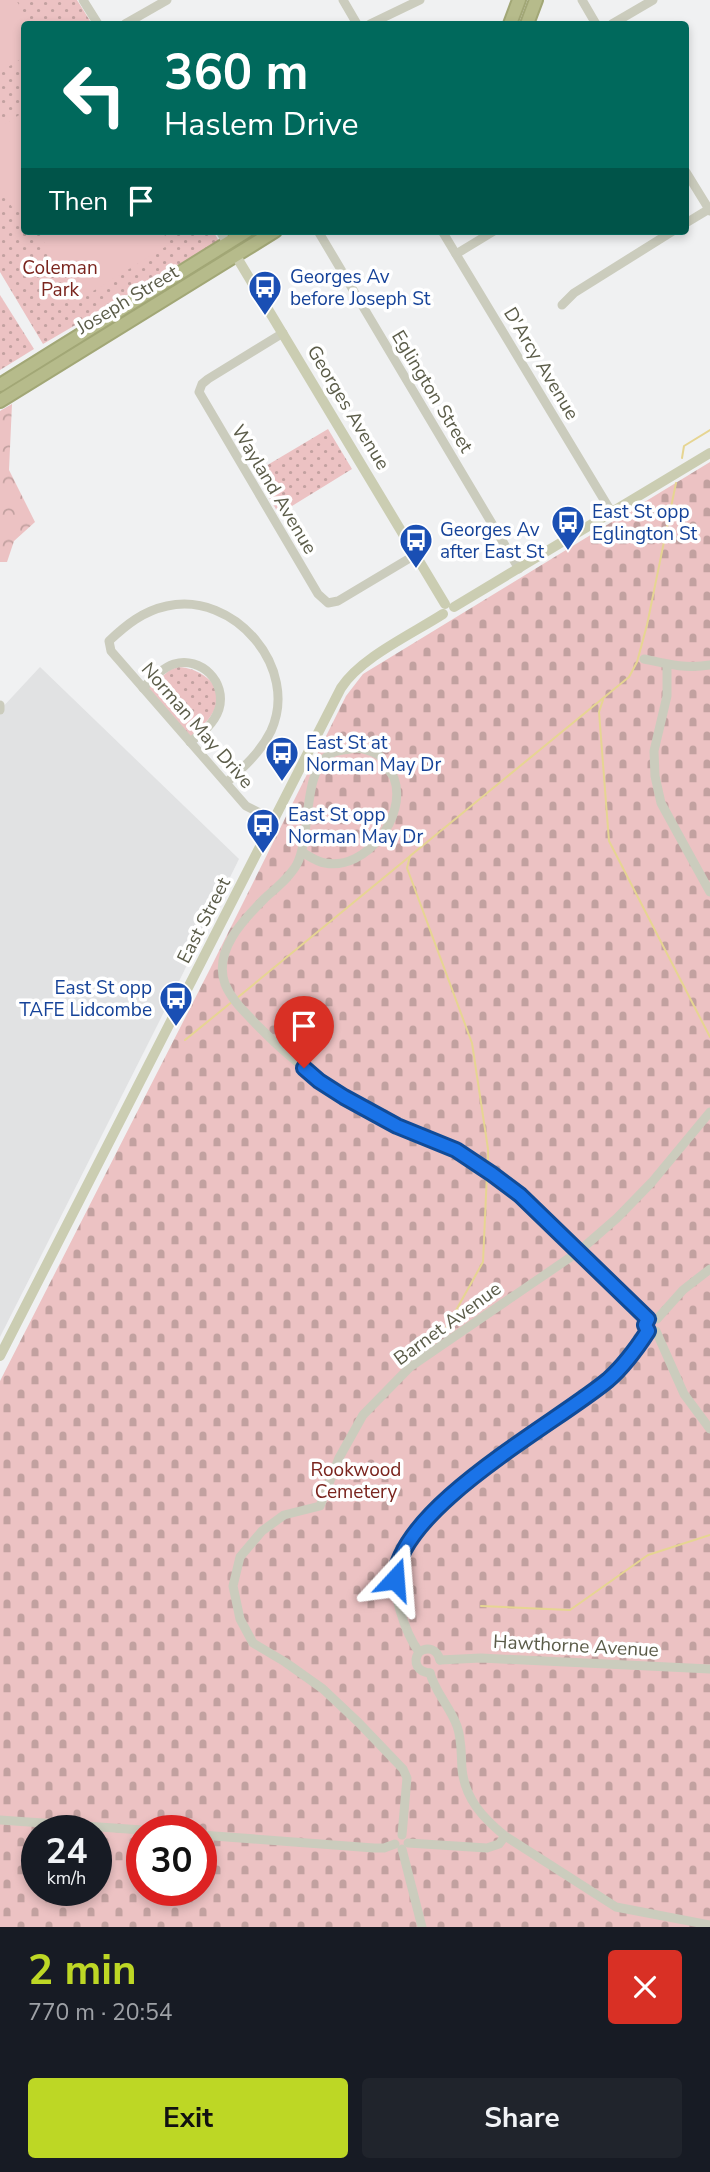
<!DOCTYPE html>
<meta charset="utf-8">
<style>
:root{--surface:#171b24;--page:#20242c;--text:#f1f3f6;--muted:#9ea1a6;--accent:#bdd725}
body{margin:0;font-family:"Nunito Sans",sans-serif;background:var(--page);color:var(--text);height:100vh;display:flex;flex-direction:column;font-size:26px;white-space:nowrap}
*{box-sizing:border-box;margin:0}
p{font-size:23px;color:var(--muted)}
.icon{flex:none;width:38px;height:38px;fill:none;stroke:currentColor;stroke-width:2;stroke-linecap:round;stroke-linejoin:round}
.map{position:relative;height:1927px;overflow:hidden}
.sheet{display:flex;flex-direction:column;background:var(--surface);flex:1}
.sheet>*{flex:none}
.banner{position:absolute;left:21px;top:21px;width:668px;height:214px;border-radius:7px;box-shadow:0 4px 10px #0003;background:#00695c;color:#fff;overflow:hidden}
.speed{position:absolute;left:21px;top:1815px;display:flex;gap:14px;font-size:35px;font-weight:700;text-align:center}
.speed>*{display:grid;place-content:center;width:91px;height:91px;border-radius:50%;background:var(--surface);box-shadow:0 4px 10px #0003;line-height:1}
.speed small{font-size:18px;font-weight:400}
.speed .limit{border:10px solid #d22;background:#fff;color:#111}
.pin{position:absolute;display:grid;place-items:center;width:60px;height:60px;color:#fff;margin:-72px -30px;border-radius:50% 50% 50% 0;rotate:-45deg;box-shadow:0 0 7px #0007}
.pin .icon{rotate:45deg}
.me{position:absolute;width:77px;margin:-38px;rotate:19deg;stroke-linejoin:round;filter:drop-shadow(0 0 5px #0008)}
.turn{display:flex;align-items:center;gap:24px;height:147px;padding:0 28px;font-size:32px}
.turn .icon{width:91px;height:91px;stroke-width:2.5}
.turn b{display:block;font-size:49px;line-height:60px}
.then{display:flex;align-items:center;height:66px;padding:0 28px;background:#0003;gap:14px;font-size:26px}
.round{display:grid;place-items:center;flex:none;width:74px;height:74px;border-radius:7px;background:var(--page)}
.head{display:flex;align-items:center;justify-content:space-between;height:119px;padding:0 28px}
h1{font-size:42px;font-weight:700;line-height:52px;color:var(--accent)}
.button{display:flex;gap:14px;margin-top:auto;padding:14px 28px}
.button a{flex:1;height:80px;border-radius:7px;background:var(--accent);color:#111;font-size:28px;font-weight:700;line-height:80px;text-align:center}
.button a+a{background:var(--page);color:var(--text)}
.map>svg:first-child{display:block}
</style>
<div class="map">
<svg width="710" height="1927" viewBox="0 0 710 1927">
<defs>
<pattern id="grass-dots" width="8" height="8" patternUnits="userSpaceOnUse" patternTransform="scale(1.75)"><rect width="8" height="8" fill="#ecc2c3"/><path d="M2 2h.1M6 6h.1" fill="none" stroke="#c2a1a0" stroke-width="1.8" stroke-linecap="round"/></pattern>
<pattern id="forest-crowns" width="20" height="18" patternUnits="userSpaceOnUse" patternTransform="scale(1.75)"><rect width="20" height="18" fill="#ecc2c3"/><path d="M2 6a3 3 0 1 1 6 0M12 15a3 3 0 1 1 6 0" fill="none" stroke="#c2a1a0"/></pattern>
<pattern id="cemetery-stones" width="16" height="16" patternUnits="userSpaceOnUse" patternTransform="scale(1.75)"><rect width="16" height="16" fill="#ecc2c3"/><path d="M2 7V4a2 2 0 0 1 4 0v3zM10 15v-3a2 2 0 0 1 4 0v3z" fill="#c2a1a0"/></pattern>
</defs>
<rect width="100%" height="100%" fill="#f0f1f2"/>
<path fill="#e1e2e3" d="M40,667L239,859L160,1020L0,1337V710Z"/>
<g fill="url(#grass-dots)">
<path d="M0,0H77L92,24H24V231H213L219,241L43,344L0,272Z"/>
<path d="M0,295L34,349L0,370Z"/>
<path d="M328,429L352,469L279,514L254,473Z"/>
<path d="M178,667C196,667 225,683 216,706C211,719 201,727 191,737L148,688L170,670Z"/>
</g>
<path fill="url(#forest-crowns)" d="M12,404L9,470L35,522L14,541L7,562H0V411Z"/>
<path fill="url(#cemetery-stones)" fill-rule="evenodd" d="M710,462V1927H0V1381L210,969L346,696L363,674ZM37,1830H96V1890H37ZM142,1830H201V1890H142Z"/>
<g fill="#ecc2c3">
<path d="M0,0H16L31,24H24V57L0,72Z"/>
<path d="M24,112V199L12,207L0,188V127Z"/>
<path d="M49,231H162L170,244L80,299L40,236Z"/>
</g>
<g fill="none" stroke-linecap="round" stroke-linejoin="round">
<g stroke="#e6d592" stroke-width="2">
<path d="M682,458L684,446L710,430"/>
<path d="M603,700L599,712L609,841L710,1037"/>
<path d="M237,998L409,857"/>
<path d="M185,1040L233,1001"/>
<path d="M488,1164V1149L472,1043L407,868L410,856L629,677L637,662L647,625L676,483"/>
<path d="M440,1339L483,1262L487,1173"/>
<path d="M481,1606L570,1610L648,1555L710,1535"/>
</g>
<defs>
<g id="highway">
<path d="M510,24L519,0"/>
<path d="M527,24L536,0"/>
<path d="M0,385L247,231"/>
<path d="M0,401L275,231"/>
</g>
</defs>
<use href="#highway" stroke="#a2a776" stroke-width="16"/>
<g stroke="#cbccbd" stroke-width="9">
<path d="M83,0L98,24"/>
<path d="M343,0L357,24"/>
<path d="M582,0L596,24"/>
<path d="M125,24L167,0"/>
<path d="M370,24L420,0"/>
<path d="M612,24L653,0"/>
<path d="M686,172L710,211"/>
<path d="M686,223L709,209"/>
<path d="M220,231L227,243"/>
<path d="M318,231L519,569"/>
<path d="M442,231L612,513"/>
<path d="M456,254L494,231"/>
<path d="M562,305L574,293L673,231"/>
<path d="M283,333L208,379L202,384L199,392L318,594L328,603L338,601L415,555"/>
<path d="M644,659C667,664 686,669 710,665"/>
<path d="M667,665V696L654,751L655,776L661,803L710,892"/>
<path d="M143,688C152,679 162,668 174,664C201,656 227,682 219,709C214,724 202,733 190,742"/>
<path d="M0,705V710"/>
<path d="M226,783C244,767 260,753 271,731C300,668 234,591 167,606C143,611 126,625 109,641L111,651L246,806L274,820"/>
<path d="M302,852C309,856 317,862 325,863C366,871 408,816 394,778C392,774 388,769 385,765C384,762 382,758 380,756C372,750 359,747 350,749C345,750 339,750 334,752C301,766 312,835 297,864C290,877 276,888 265,898C243,920 213,951 225,984C232,1001 246,1013 258,1026C300,1069 341,1097 395,1124C420,1137 448,1144 472,1159C512,1185 545,1220 579,1253C602,1275 627,1295 648,1319"/>
<path d="M657,1319L683,1290L710,1269"/>
<path d="M656,1331L684,1394L710,1429"/>
<path d="M419,1652C405,1633 390,1588 396,1566C400,1550 412,1537 422,1526C454,1489 493,1460 532,1432C557,1414 584,1400 607,1380C624,1367 636,1348 648,1331"/>
<path d="M419,1652C412,1663 418,1672 430,1673"/>
<path d="M419,1652C428,1646 437,1649 440,1660"/>
<path d="M440,1660L481,1658L710,1669"/>
<path d="M430,1673C435,1692 450,1707 457,1726C462,1740 461,1754 462,1769C465,1799 483,1818 505,1836L616,1907L710,1925"/>
<path d="M0,1820L142,1830"/>
<path d="M201,1835L374,1848H384L395,1844"/>
<path d="M402,1835L407,1778L403,1769L359,1723L323,1689L285,1662L253,1643L240,1619L233,1586L240,1557L262,1531L284,1515L320,1506L339,1458L363,1415L410,1367L578,1252L617,1218L652,1182L710,1112"/>
<path d="M408,1843L487,1848L499,1844L505,1836"/>
<path d="M402,1849L422,1927"/>
</g>
<g stroke="#cbcdb2" stroke-width="10">
<path d="M236,256L445,604"/>
<path d="M454,607L710,453"/>
<path d="M0,1356L341,688C360,658 412,634 443,614"/>
</g>
<use href="#highway" stroke="#b6bb8b" stroke-width="12"/>
</g>
<g fill="none" stroke-linecap="round" stroke-linejoin="round">
<defs>
<path id="route" d="M304,1068L319,1081L344,1097L397,1126L456,1150L492,1174L520,1195L648,1319L645,1325L648,1331C637,1348 624,1366 608,1380C555,1424 399,1507 395,1579"/>
</defs>
<use href="#route" stroke="#114b97" stroke-width="18"/>
<use href="#route" stroke="#1a73e8" stroke-width="12"/>
</g>
<defs>
<symbol id="bus-pin" viewBox="-11 -11 22 30"><path d="M0 17L-7.5 6A9.5 9.5 0 1 1 7.5 6Z" fill="#1a4fb4" stroke="#fff"/><path d="M-5-6H5V4H4V6H2V4H-2V6H-4V4H-5ZM-3.5-4V0h7V-4ZM-3.5 1.2v1.5H-2V1.2ZM2 1.2v1.5H3.5V1.2Z" fill="#fff"/></symbol>
</defs>
<g fill-rule="evenodd">
<use href="#bus-pin" x="246" y="268" width="38" height="52"/>
<use href="#bus-pin" x="549" y="503" width="38" height="52"/>
<use href="#bus-pin" x="397" y="521" width="38" height="52"/>
<use href="#bus-pin" x="263" y="734" width="38" height="52"/>
<use href="#bus-pin" x="244" y="806" width="38" height="52"/>
<use href="#bus-pin" x="157" y="979" width="38" height="52"/>
</g>
<g text-anchor="middle" stroke-width="7" stroke-linejoin="round" paint-order="stroke">
<g font-size="19" fill="#7a251e" stroke="#fff">
<text x="60" y="274">Coleman<tspan x="60" dy="22">Park</tspan></text>
<text x="356" y="1476">Rookwood<tspan x="356" dy="22">Cemetery</tspan></text>
</g>
<g font-size="19" fill="#164399" stroke="#fff" text-anchor="start">
<text x="290" y="283">Georges Av<tspan x="290" dy="22">before Joseph St</tspan></text>
<text x="592" y="518">East St opp<tspan x="592" dy="22">Eglington St</tspan></text>
<text x="440" y="536">Georges Av<tspan x="440" dy="22">after East St</tspan></text>
<text x="306" y="749">East St at<tspan x="306" dy="22">Norman May Dr</tspan></text>
<text x="288" y="821">East St opp<tspan x="288" dy="22">Norman May Dr</tspan></text>
<text x="152" y="994" text-anchor="end">East St opp<tspan x="152" dy="22">TAFE Lidcombe</tspan></text>
</g>
<g font-size="19" fill="#5b5c49" stroke="#fff">
<text transform="translate(127 299) rotate(-31)" y="7">Joseph Street</text>
<text transform="translate(542 363) rotate(59)" y="7">D'Arcy Avenue</text>
<text transform="translate(433 391) rotate(59)" y="7">Eglington Street</text>
<text transform="translate(349 407) rotate(59)" y="7">Georges Avenue</text>
<text transform="translate(275 489) rotate(59)" y="7">Wayland Avenue</text>
<text transform="translate(198 725) rotate(49)" y="7">Norman May Drive</text>
<text transform="translate(203 920) rotate(-63)" y="7">East Street</text>
<text transform="translate(447 1323) rotate(-36)" y="7">Barnet Avenue</text>
<text transform="translate(576 1645) rotate(3)" y="7">Hawthorne Avenue</text>
</g>
</g>
</svg>
<div class="speed"><div>24<small>km/h</small></div><div class="limit">30</div></div>
<div class="pin" style="left:304px;top:1068px;background:#d93025"><svg class="icon" aria-label="arrive" viewBox="0 0 24 24"><path d="M6 21V4h12l-3 4 3 4H6"/></svg></div>
<svg class="me" style="left:395px;top:1579px" viewBox="-20 -20 40 40"><path d="M0-17L14 15 0 8-14 15z" fill="#1a73e8" stroke="#fff" stroke-width="4"/></svg>
<div class="banner">
<div class="turn"><svg class="icon" aria-label="left" viewBox="0 0 24 24"><path d="M17 20v-9H6M10 6l-5 5 5 5"/></svg><div><b>360 m</b>Haslem Drive</div></div>
<div class="then">Then<svg class="icon" aria-label="arrive" viewBox="0 0 24 24"><path d="M6 21V4h12l-3 4 3 4H6"/></svg></div>
</div>
</div>
<section class="sheet">
<div class="head"><div><h1>2 min</h1><p>770 m · 20:54</p></div><a class="round" style="background:#d93025;color:#fff"><svg class="icon" aria-label="close" viewBox="0 0 24 24"><path d="M6 6l12 12M18 6L6 18"/></svg></a></div>
<div class="button"><a>Exit</a><a>Share</a></div>
</section>
